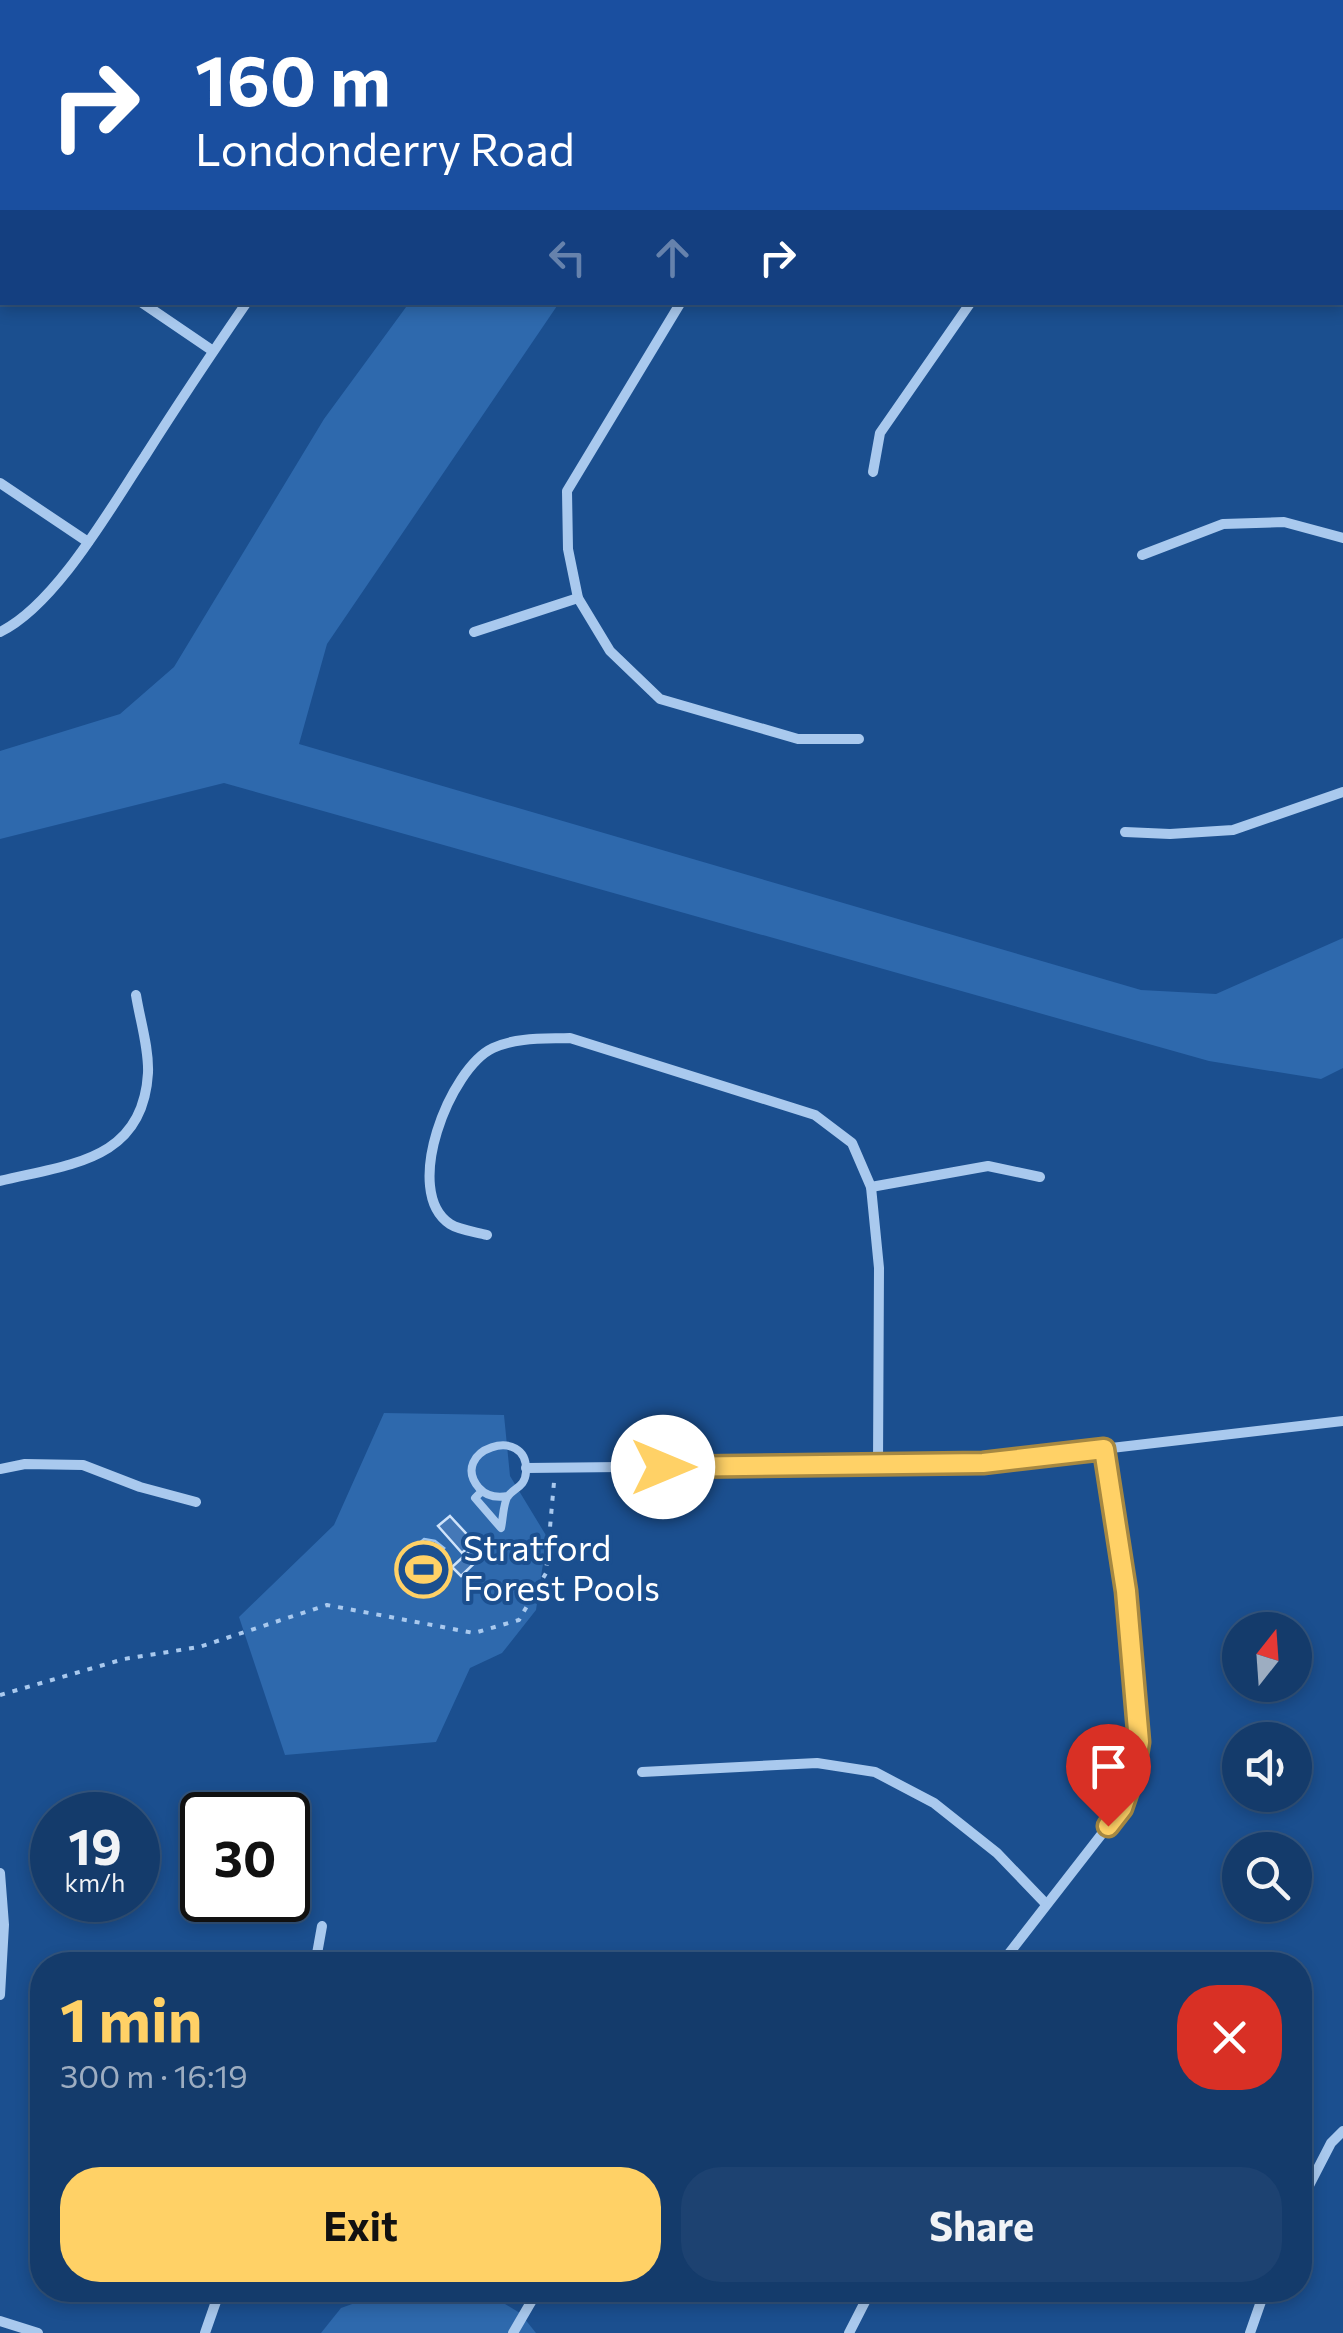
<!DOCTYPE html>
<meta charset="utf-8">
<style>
:root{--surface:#143b6b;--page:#1d4271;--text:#f1f3f6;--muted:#9dadc1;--line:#33557e;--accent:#ffd166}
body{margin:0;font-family:Commissioner,sans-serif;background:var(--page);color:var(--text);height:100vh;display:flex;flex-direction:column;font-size:38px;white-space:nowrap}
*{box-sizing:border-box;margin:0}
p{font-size:32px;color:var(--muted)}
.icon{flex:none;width:55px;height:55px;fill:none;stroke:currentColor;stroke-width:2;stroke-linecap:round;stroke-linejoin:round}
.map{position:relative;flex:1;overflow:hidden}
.sheet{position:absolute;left:30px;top:1952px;width:1282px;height:350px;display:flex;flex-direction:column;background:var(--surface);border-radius:40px;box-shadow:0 5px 15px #0003,0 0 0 2px var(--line)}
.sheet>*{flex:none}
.banner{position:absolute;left:0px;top:0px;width:1345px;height:305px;box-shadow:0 5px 15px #0003,0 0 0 2px var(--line);background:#1a4fa0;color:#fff;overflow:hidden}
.needle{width:65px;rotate:17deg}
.controls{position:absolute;left:1222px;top:1612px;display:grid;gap:20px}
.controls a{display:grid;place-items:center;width:90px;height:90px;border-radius:50%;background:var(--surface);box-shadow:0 5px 15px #0003,0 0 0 2px var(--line);font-size:50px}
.speed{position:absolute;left:30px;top:1792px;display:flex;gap:20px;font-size:50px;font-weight:700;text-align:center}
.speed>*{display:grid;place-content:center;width:130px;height:130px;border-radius:50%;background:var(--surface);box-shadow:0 5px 15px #0003,0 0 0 2px var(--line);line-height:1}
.speed small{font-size:25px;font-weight:400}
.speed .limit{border:5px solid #111;border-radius:15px;background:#fff;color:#111}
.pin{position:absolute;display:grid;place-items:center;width:85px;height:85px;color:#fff;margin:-102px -42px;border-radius:50% 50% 50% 0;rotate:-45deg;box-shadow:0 0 10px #0007}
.pin .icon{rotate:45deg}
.me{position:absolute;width:110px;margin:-55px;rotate:90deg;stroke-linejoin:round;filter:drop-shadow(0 0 8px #0008)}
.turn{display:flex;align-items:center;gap:35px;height:210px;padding:0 30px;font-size:45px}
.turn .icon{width:130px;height:130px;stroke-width:2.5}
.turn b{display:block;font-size:70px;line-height:85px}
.lanes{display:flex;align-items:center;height:95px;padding:0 30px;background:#0003;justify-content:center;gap:50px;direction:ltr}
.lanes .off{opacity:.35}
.round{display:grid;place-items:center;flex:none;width:105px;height:105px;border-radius:40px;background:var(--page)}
.head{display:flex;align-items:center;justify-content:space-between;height:170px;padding:0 30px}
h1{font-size:60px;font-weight:700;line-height:75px;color:var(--accent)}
.action{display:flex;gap:20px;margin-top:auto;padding:20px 30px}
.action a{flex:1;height:115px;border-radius:40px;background:var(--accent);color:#111;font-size:40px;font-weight:700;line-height:115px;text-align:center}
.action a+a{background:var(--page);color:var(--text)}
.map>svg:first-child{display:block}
</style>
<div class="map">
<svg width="1343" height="2333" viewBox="0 0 1343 2333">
<rect width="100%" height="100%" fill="#1b4f8f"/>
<g fill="#2e69ad">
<path d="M409,303H559L327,644L299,744L1141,990L1216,994L1343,938V1068L1321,1079L1209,1061L224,783L0,839V751L120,714L174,667L324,419Z"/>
<path d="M384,1413L504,1415L510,1476L547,1537L536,1610L502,1653L470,1668L436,1742L285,1755L239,1617L334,1525Z"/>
<path d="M391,2290H482L520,2313L536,2333H321L341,2308Z"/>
</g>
<path fill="#3c6290" stroke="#9cc4f0" stroke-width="2.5" d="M424,1539L435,1541L444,1548L431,1559L441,1579L426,1591L413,1578L409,1552Z"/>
<g fill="#4478b7" stroke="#cfe3fa" stroke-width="2.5">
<path d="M450,1516L474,1542L462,1553L438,1526Z"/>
<path d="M475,1546L484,1554L461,1576L452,1567Z"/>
</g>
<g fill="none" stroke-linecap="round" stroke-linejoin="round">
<path stroke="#a9c9ee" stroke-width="4" stroke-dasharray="5 8" stroke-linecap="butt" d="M0,1695L124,1659L199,1647L327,1605L474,1633L519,1620L546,1573L554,1482"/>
<path stroke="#a9c9ee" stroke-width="8" d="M482,1491L475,1498L501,1528C503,1520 503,1503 508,1496C515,1487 525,1487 526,1472C529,1423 447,1450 479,1488C487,1497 497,1498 508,1496"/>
<g stroke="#a9c9ee" stroke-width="10">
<path d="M103,0L107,2"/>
<path d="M63,2L64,0"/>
<path d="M467,2L468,0"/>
<path d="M804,2V0"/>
<path d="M1076,2L1078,0"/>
<path d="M0,104L2,100"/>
<path d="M0,208L2,210"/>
<path d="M1342,299H1343"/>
<path d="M141,302L213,351"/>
<path d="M681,302L567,491L568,549L578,598L610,651L660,699L798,739H859"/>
<path d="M873,472L880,433L971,302"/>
<path d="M0,483L88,542"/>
<path d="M1142,555L1223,524L1284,522L1343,538"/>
<path d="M0,632C56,605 111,507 145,456C178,404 212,353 247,302"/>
<path d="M474,632L578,598"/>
<path d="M1125,832L1170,834L1233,830L1343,792"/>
<path d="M0,1181C70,1164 143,1161 148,1073C149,1048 140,1020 136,995"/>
<path d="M871,1187L988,1166L1040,1177"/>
<path d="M487,1235C476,1232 459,1230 450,1224C401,1192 450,1068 493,1048C516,1037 546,1039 570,1038L815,1115L852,1143L871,1187L879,1268L878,1465"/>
<path d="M526,1468L983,1463L1343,1421"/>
<path d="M0,1469L25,1464L83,1465L140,1487L196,1502"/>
<path d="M642,1772L817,1763L875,1772L934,1803L997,1853L1046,1904"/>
<path d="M0,1873L4,1925L0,1995"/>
<path d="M315,1965L322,1926"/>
<path d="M1000,1965L1122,1808L1134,1773L1139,1742L1136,1707L1126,1591L1104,1449"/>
<path d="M1300,2203L1331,2143L1343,2131"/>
<path d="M0,2321L38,2333"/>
<path d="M205,2333L220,2290"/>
<path d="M513,2333L538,2290"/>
<path d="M849,2333L871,2290"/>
<path d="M1250,2333L1265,2290"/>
</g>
</g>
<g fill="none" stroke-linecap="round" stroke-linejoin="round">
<defs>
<path id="route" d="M663,1467L983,1463L1104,1449L1126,1591L1139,1742L1134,1773L1122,1808L1108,1826"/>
</defs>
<use href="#route" stroke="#a68842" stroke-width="25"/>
<use href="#route" stroke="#ffd166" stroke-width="18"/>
</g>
<defs>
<symbol id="stadium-ring" viewBox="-11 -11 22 22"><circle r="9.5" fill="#1b4f8f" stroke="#ffd166" stroke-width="1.5"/><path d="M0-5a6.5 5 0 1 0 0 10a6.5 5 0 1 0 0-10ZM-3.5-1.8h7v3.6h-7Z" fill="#ffd166"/></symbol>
</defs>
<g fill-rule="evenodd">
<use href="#stadium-ring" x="392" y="1538" width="63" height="63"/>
</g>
<g text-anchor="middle" stroke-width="8" stroke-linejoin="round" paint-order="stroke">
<g font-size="35" fill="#fff" stroke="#1b4f8f" text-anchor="start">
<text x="463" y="1561">Stratford<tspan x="463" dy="40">Forest Pools</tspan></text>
</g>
</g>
</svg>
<div class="controls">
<a><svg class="needle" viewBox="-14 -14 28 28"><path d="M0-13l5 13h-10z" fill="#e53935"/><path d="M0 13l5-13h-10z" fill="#9dadc1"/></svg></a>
<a><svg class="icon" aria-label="sound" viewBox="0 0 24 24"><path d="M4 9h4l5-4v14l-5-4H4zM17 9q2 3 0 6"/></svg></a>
<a><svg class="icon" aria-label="search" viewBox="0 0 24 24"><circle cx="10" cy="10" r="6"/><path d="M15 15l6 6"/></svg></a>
</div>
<div class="speed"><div>19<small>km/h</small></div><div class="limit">30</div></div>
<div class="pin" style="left:1108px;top:1826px;background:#d93025"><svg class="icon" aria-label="arrive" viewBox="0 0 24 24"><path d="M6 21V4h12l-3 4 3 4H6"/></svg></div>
<svg class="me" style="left:663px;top:1467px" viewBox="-20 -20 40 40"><circle r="19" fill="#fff"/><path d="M0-13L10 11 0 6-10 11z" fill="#ffd166"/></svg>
<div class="banner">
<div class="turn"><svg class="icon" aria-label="right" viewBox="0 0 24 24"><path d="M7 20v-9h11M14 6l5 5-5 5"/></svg><div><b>160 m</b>Londonderry Road</div></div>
<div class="lanes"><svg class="icon off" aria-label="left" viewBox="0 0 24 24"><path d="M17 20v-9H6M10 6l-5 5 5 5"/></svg><svg class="icon off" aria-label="ahead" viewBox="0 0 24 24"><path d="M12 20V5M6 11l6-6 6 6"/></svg><svg class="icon" aria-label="right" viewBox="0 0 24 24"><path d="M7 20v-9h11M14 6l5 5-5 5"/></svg></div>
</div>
<section class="sheet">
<div class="head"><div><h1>1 min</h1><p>300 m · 16:19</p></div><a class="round" style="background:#d93025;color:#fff"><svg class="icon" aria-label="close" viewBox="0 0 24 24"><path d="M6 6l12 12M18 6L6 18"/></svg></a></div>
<div class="action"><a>Exit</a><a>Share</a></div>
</section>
</div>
